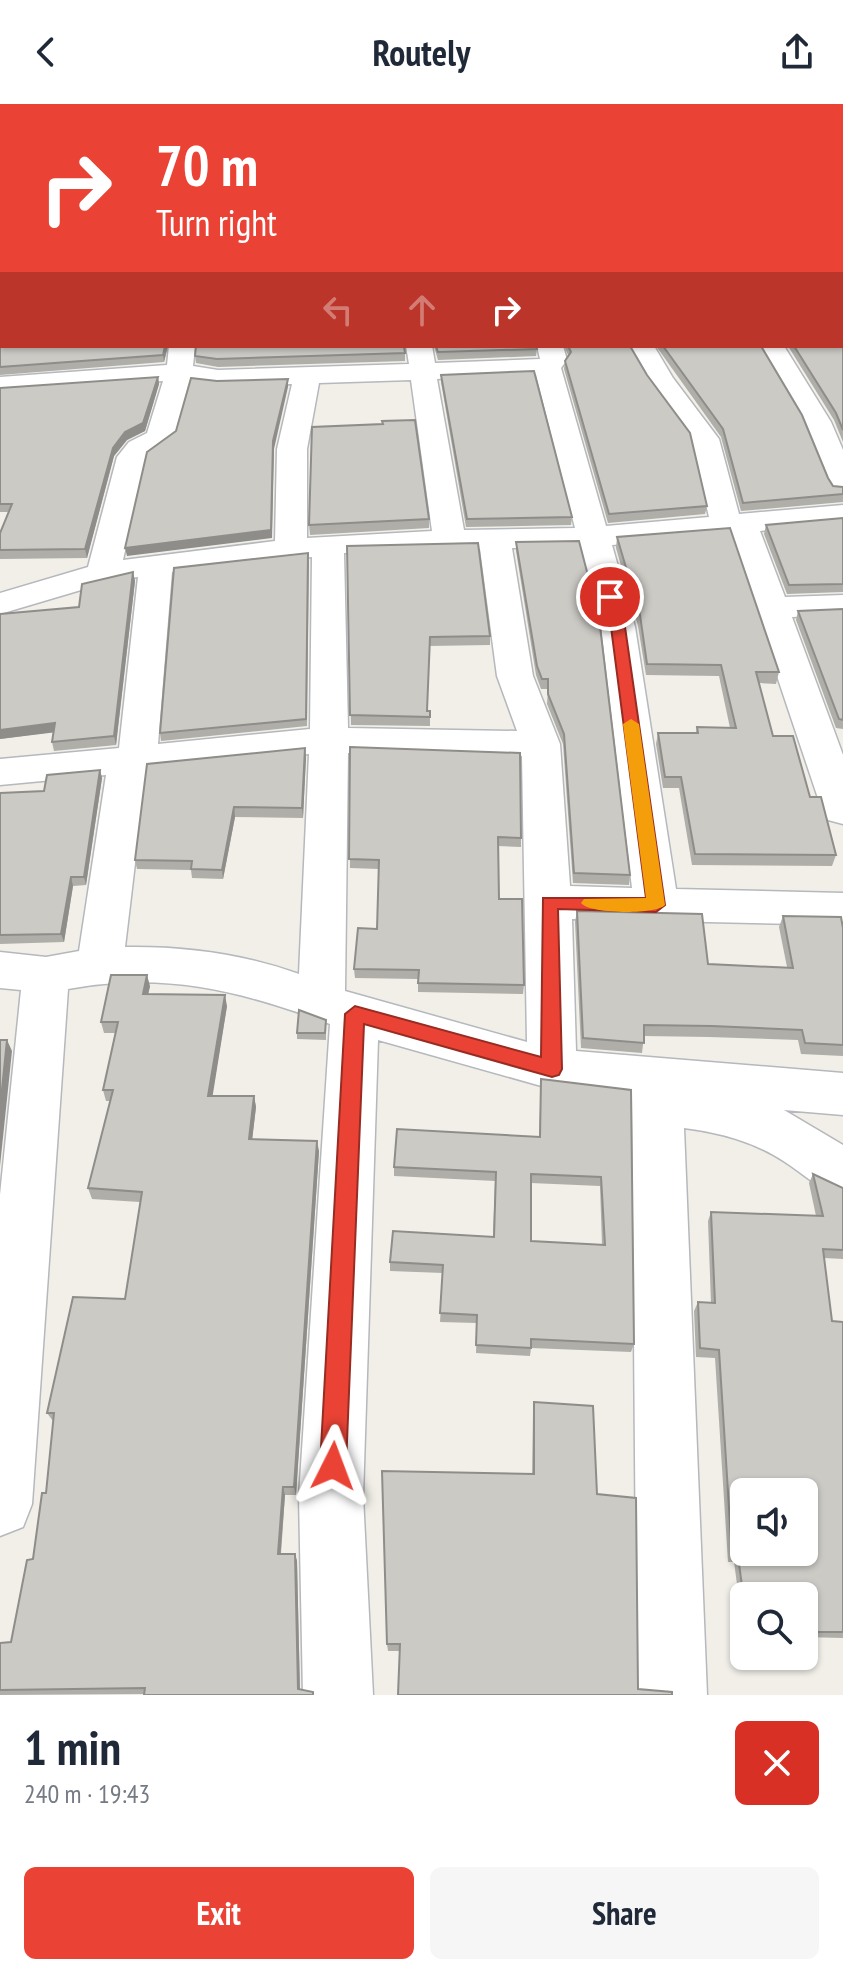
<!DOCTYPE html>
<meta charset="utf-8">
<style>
:root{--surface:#fff;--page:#f6f6f7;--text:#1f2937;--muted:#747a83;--accent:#ea4335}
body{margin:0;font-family:"PT Sans Narrow",sans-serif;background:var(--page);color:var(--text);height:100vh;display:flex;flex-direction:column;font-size:30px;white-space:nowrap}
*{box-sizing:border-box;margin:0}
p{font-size:26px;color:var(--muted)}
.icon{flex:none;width:44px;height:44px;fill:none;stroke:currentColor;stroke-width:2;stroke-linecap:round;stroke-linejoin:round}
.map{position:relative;height:1591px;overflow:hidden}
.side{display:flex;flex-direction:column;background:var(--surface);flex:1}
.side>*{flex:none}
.guide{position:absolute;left:0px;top:0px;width:844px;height:244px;box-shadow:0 2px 6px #0004;background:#ea4335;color:#fff;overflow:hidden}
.tools{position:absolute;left:730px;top:1374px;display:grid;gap:16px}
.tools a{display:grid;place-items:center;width:88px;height:88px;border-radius:12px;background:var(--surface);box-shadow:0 2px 6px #0004;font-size:40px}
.pin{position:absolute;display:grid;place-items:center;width:68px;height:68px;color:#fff;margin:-34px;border:4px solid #fff;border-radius:50%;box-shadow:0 2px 8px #0007}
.me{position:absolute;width:88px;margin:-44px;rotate:3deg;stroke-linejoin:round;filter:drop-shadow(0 0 6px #0008)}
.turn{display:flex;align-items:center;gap:28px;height:168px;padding:0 24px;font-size:36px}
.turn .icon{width:104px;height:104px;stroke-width:2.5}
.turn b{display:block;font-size:56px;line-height:68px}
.lanes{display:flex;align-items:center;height:76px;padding:0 24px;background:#0003;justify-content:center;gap:40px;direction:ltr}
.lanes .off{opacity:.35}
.round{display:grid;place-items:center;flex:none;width:84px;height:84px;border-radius:12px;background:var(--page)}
.head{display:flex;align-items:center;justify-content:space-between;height:136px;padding:0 24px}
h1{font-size:48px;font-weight:800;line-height:60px}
.primary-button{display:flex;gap:16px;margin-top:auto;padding:16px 24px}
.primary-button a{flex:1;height:92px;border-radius:12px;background:var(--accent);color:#fff;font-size:32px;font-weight:800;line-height:92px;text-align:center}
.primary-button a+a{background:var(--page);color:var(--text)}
header{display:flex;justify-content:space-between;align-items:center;height:104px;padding:0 24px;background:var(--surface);font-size:36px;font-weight:800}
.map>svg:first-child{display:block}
</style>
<header><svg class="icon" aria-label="back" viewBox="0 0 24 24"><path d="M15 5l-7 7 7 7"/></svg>Routely<svg class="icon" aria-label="share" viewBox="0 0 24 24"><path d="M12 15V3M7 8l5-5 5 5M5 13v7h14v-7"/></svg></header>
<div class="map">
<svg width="843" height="1591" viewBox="0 0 843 1591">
<rect width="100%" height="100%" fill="#f1efe8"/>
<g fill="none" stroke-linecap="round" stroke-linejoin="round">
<g fill="#d4d3d0" fill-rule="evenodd">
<path d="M273,0H386L272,2Z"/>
<path d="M0,32H2L0,103Z"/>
</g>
<defs>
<g id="minor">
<rect x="0" y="38" width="2" height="12"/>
<rect x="0" y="167" width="2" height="14"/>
<rect x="842" y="170" width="1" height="14"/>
<path d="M169,242H195L193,262L218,266L409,260L406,242H432L435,259L540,255L537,242H563L567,256L561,264L606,422L709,413L691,336L648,277L628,242H654L673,274L719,335L739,410L843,401V419L760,427L785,493L843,491V511L792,513L843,651V720L828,716L822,706L730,432L612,441L635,523L676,785L843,789V821L572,815L576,947L843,969V1011L784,1006L843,1041V1094C820,1086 805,1071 785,1058C753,1037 721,1029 684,1024L707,1591H637L632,993L552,985L378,936L363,1392L373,1591H303L299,1392L330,920C242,887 164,867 68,885L32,1400L23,1423L0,1432V1091L21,886L0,884V848L46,853L79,847L106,671L0,681V655L119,644L138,473L108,478L0,510V489L88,463L117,353L129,338L147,329L163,277L0,289V273L167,261ZM536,271L575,424L464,426L437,275ZM411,276L432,427L307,434V345L319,279ZM190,278L218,282L292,280L277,345L275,437L123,456L146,354L174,334ZM580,443L601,523L632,784L570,782L560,640L533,572L512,444ZM480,445L497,572L517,627L348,624L344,449ZM312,453L310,625L158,640L172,468ZM348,649L522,652L527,938L345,887ZM309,650L299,870C244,850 183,842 125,843L146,667Z"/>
<path d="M758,242H784L831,318L843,346V390L832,387L828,381L803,318Z"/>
</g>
</defs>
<use href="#minor" stroke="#b5b8bc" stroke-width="3"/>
<use href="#minor" fill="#fff" fill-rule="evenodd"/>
</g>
<g fill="#afaea9" fill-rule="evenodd">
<path d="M0,175L168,242L164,258L0,271V231H2Z"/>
<path d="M843,228V338L834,316L788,242H842Z"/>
<path d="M434,242H536L537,245L536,252L438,256Z"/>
<path d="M564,242H630L707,402L705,410L608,419L564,265L565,257L568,251Z"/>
<path d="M656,242H761L828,374L833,382L843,383V398L741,407L721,333Z"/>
<path d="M405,249V257L218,263L196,259L195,252Z"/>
<path d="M441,271L572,413L571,421L466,423L441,278Z"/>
<path d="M158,273L159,280L145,327L127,336L114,352L87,454L0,455V429L9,408H0V284Z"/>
<path d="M383,320L429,415V424L310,431L309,421Z"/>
<path d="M843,414V488L787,490L764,430L766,421Z"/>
<path d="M617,433L779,568L776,580L759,579L773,632L810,693L836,751L832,762L692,761L679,684H663L656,640L658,629H696L697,623L730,624L719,572L646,571L638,522L616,444Z"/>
<path d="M516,438L630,771L629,781L573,779L563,640L547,600L548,585H541L536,571L516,447Z"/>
<path d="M347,442L490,532V541L429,542L427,607H430V622L351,621Z"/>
<path d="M309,456L307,622L161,637L160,629Z"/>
<path d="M133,468L135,477L116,641L54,647L52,638L53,628L0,635L79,503Z"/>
<path d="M843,505V625L836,624L796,516L798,507Z"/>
<path d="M350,643L521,734V743L498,742L499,795L524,881L523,890L418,888V875L355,874L354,865L377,825L379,765L350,764Z"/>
<path d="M306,653L303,714L235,713L223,775L192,774L191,766L137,765L135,756Z"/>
<path d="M100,666L102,674L86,781L73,782L64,838L0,840V689L44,687Z"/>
<path d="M577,807L708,860L787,863L779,823L783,812L843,824V952L801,950L798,936L709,933L644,932L642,949L581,944L575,818Z"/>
<path d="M150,882L148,890L227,902L212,992H254L256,1003L252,1035L319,1047L296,1391H285L281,1450H295L297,1457L300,1586L144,1590L0,1591V1539L11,1538L33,1455L46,1389L53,1317L47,1309L125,1195L140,1098L92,1095L88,1084L110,997H106L103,986L115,929H104L101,918Z"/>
<path d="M326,916V936L297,935V929Z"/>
<path d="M541,975L631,986L634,1240L631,1248L531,1244L530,1252L476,1249L477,1219L440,1218L443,1169L390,1167V1158L493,1132L495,1077L394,1072V1063L539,1033ZM531,1079L600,1082L602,1141L531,1137Z"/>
<path d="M813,1070L843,1084V1155L824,1154L832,1217L843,1218V1534L804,1533V1492H744V1532L734,1458H728L715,1254L696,1253L694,1207L698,1198L711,1199L708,1117L711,1108L816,1112L809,1079Z"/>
<path d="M534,1298L597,1390L638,1585L672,1591L399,1547H388L387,1540L532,1370L533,1308Z"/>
</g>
<g fill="#8f8d8a">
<path d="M165,242H168L164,258L163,251Z"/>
<path d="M158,273L159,280L145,327L127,336L114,352L87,454L85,445L113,344Z"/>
<path d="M288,275V283L274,345L272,434L127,452L125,444L273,337Z"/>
<path d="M133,468L135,477L116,641L114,632Z"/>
<path d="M55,619L57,628L0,635V626Z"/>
<path d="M305,644L306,653L303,714L302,704Z"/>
<path d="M100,666L102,674L86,781L84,773Z"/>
<path d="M234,703L235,713L223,775L222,766Z"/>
<path d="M71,773L73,782L64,838L61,830Z"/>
<path d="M147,871L150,882L146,901L143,890Z"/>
<path d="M225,891L227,902L211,1002L208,992Z"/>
<path d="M7,936L12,947L0,1062V1005Z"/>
<path d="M254,992L256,1003L251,1046L249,1035Z"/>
<path d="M317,1037L319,1047L296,1391L294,1383Z"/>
<path d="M283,1383L285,1391L280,1457L278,1450Z"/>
<path d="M295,1450L297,1457L300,1591L298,1585Z"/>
</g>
<g fill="#cccac5" stroke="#8f8d8a" stroke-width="2" fill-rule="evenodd">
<path d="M593,0H843V48H842V2H584Z"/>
<path d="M842,56L843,61L842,116Z"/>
<path d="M842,124L843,130L842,162Z"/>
<path d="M2,174V242H165L163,251L0,263V231H2L0,175Z"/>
<path d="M843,178V214H842V179Z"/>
<path d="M842,222L843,228V326L836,309L794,242H842Z"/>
<path d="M196,242H404L405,249L217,255L195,252Z"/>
<path d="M436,242H536L537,245L438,248Z"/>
<path d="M568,242H630L647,271L690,329L707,402L609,410L565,257L571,248Z"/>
<path d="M663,242H761L802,311L828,374L833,382L843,383V390L743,399L723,325Z"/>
<path d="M534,267L572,413L467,415L441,271Z"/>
<path d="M158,273L143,319L125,328L113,344L85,445L0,446V429L12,400H0V284Z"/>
<path d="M191,274L217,277L288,275L273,337L271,426L125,444L147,348L176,327Z"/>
<path d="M415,316L429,415L309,421L312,323L383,320L382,317Z"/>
<path d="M843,414V480L789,481L766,421Z"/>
<path d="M730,424L779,568H756L773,632H793L810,693H821L836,751L695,750L681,673H665L658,629H698L697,623L736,624L721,561L647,560L640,511L617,433Z"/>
<path d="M579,437L599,514L630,771L574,769L564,630L548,590V575H542L537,562L516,438Z"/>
<path d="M478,439L490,532L430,533L427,607H430V613L350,611L347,442Z"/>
<path d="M308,449L306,615L160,629L174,464Z"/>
<path d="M133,468L114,632L52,638L55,619L0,626V510L79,503L82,480Z"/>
<path d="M843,505V616L839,615L798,507Z"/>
<path d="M350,643L520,649L521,734L498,733L499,795H522L524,881L418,879L419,866L354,865L358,824L377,825L379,756L349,755Z"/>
<path d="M305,644L302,704L234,703L222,766L191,765L192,757L135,756L147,660Z"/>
<path d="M100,666L84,773H71L61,830L0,831V689L44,687L47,671Z"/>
<path d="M577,807L702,810L708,860L793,864L783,812L841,813L843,824V941L805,939L802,926L712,922L644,921V939L583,934Z"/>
<path d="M111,871H147L143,890L225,891L208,992H254L249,1035L317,1037L294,1383H283L278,1450H295L298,1585L313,1588V1591H144L145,1584L0,1586V1539L11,1538L27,1456L33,1455L42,1389H46L54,1309H47L73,1193L125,1195L142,1088L88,1084L113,986H103L118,918H101Z"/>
<path d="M299,906L326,916L325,929H297Z"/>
<path d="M0,936H7L0,1005Z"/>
<path d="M541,975L631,986L634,1240L531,1235V1244L476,1241L477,1211L440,1209L443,1161L390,1158L393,1127L494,1133L496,1068L394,1063L397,1025L540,1033ZM531,1070L601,1073L605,1141L531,1137Z"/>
<path d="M813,1070L843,1084V1146L823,1145L832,1217L843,1218V1528H804V1492H744V1497L738,1452L732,1451L719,1246L700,1244L698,1198L715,1199L711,1108L823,1112ZM744,1388H804V1448H744Z"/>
<path d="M534,1298L593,1302L597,1390L636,1394L638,1585L672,1588V1591H398L400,1540H387L382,1367L534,1370Z"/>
</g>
<path fill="#ea4335" stroke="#982c22" stroke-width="2" d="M610,489L617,493L625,523L665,801L656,808L558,805L562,965L559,971L552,973L364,920L346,1362L342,1371L333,1375L323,1371L320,1362L345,910L355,902L541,953L543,794H646L611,523L603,493Z"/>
<path fill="#f59e0b" d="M631,615L639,620L665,801C656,811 589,810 581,799L584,795L646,794L623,620Z"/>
</svg>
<div class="tools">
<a><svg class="icon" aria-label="sound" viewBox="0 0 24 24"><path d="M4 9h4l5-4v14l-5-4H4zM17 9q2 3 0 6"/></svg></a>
<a><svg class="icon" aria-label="search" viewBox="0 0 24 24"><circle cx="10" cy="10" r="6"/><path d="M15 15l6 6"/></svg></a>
</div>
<div class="pin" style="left:610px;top:493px;background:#d93025"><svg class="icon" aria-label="arrive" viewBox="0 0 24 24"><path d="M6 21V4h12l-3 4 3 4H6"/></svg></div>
<svg class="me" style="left:333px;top:1362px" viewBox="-20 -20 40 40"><path d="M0-17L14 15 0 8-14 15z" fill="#ea4335" stroke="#fff" stroke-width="4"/></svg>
<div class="guide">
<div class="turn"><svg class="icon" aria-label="right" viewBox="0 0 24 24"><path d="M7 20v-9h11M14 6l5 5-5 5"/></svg><div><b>70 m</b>Turn right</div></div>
<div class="lanes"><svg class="icon off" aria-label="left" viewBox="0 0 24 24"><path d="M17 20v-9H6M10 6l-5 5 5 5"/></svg><svg class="icon off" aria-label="ahead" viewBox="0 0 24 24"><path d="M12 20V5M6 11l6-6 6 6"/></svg><svg class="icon" aria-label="right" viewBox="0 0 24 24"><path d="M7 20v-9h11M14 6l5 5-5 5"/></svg></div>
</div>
</div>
<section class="side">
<div class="head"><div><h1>1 min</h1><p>240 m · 19:43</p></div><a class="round" style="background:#d93025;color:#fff"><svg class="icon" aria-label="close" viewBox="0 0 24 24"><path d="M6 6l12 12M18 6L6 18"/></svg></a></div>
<div class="primary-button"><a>Exit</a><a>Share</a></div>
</section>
